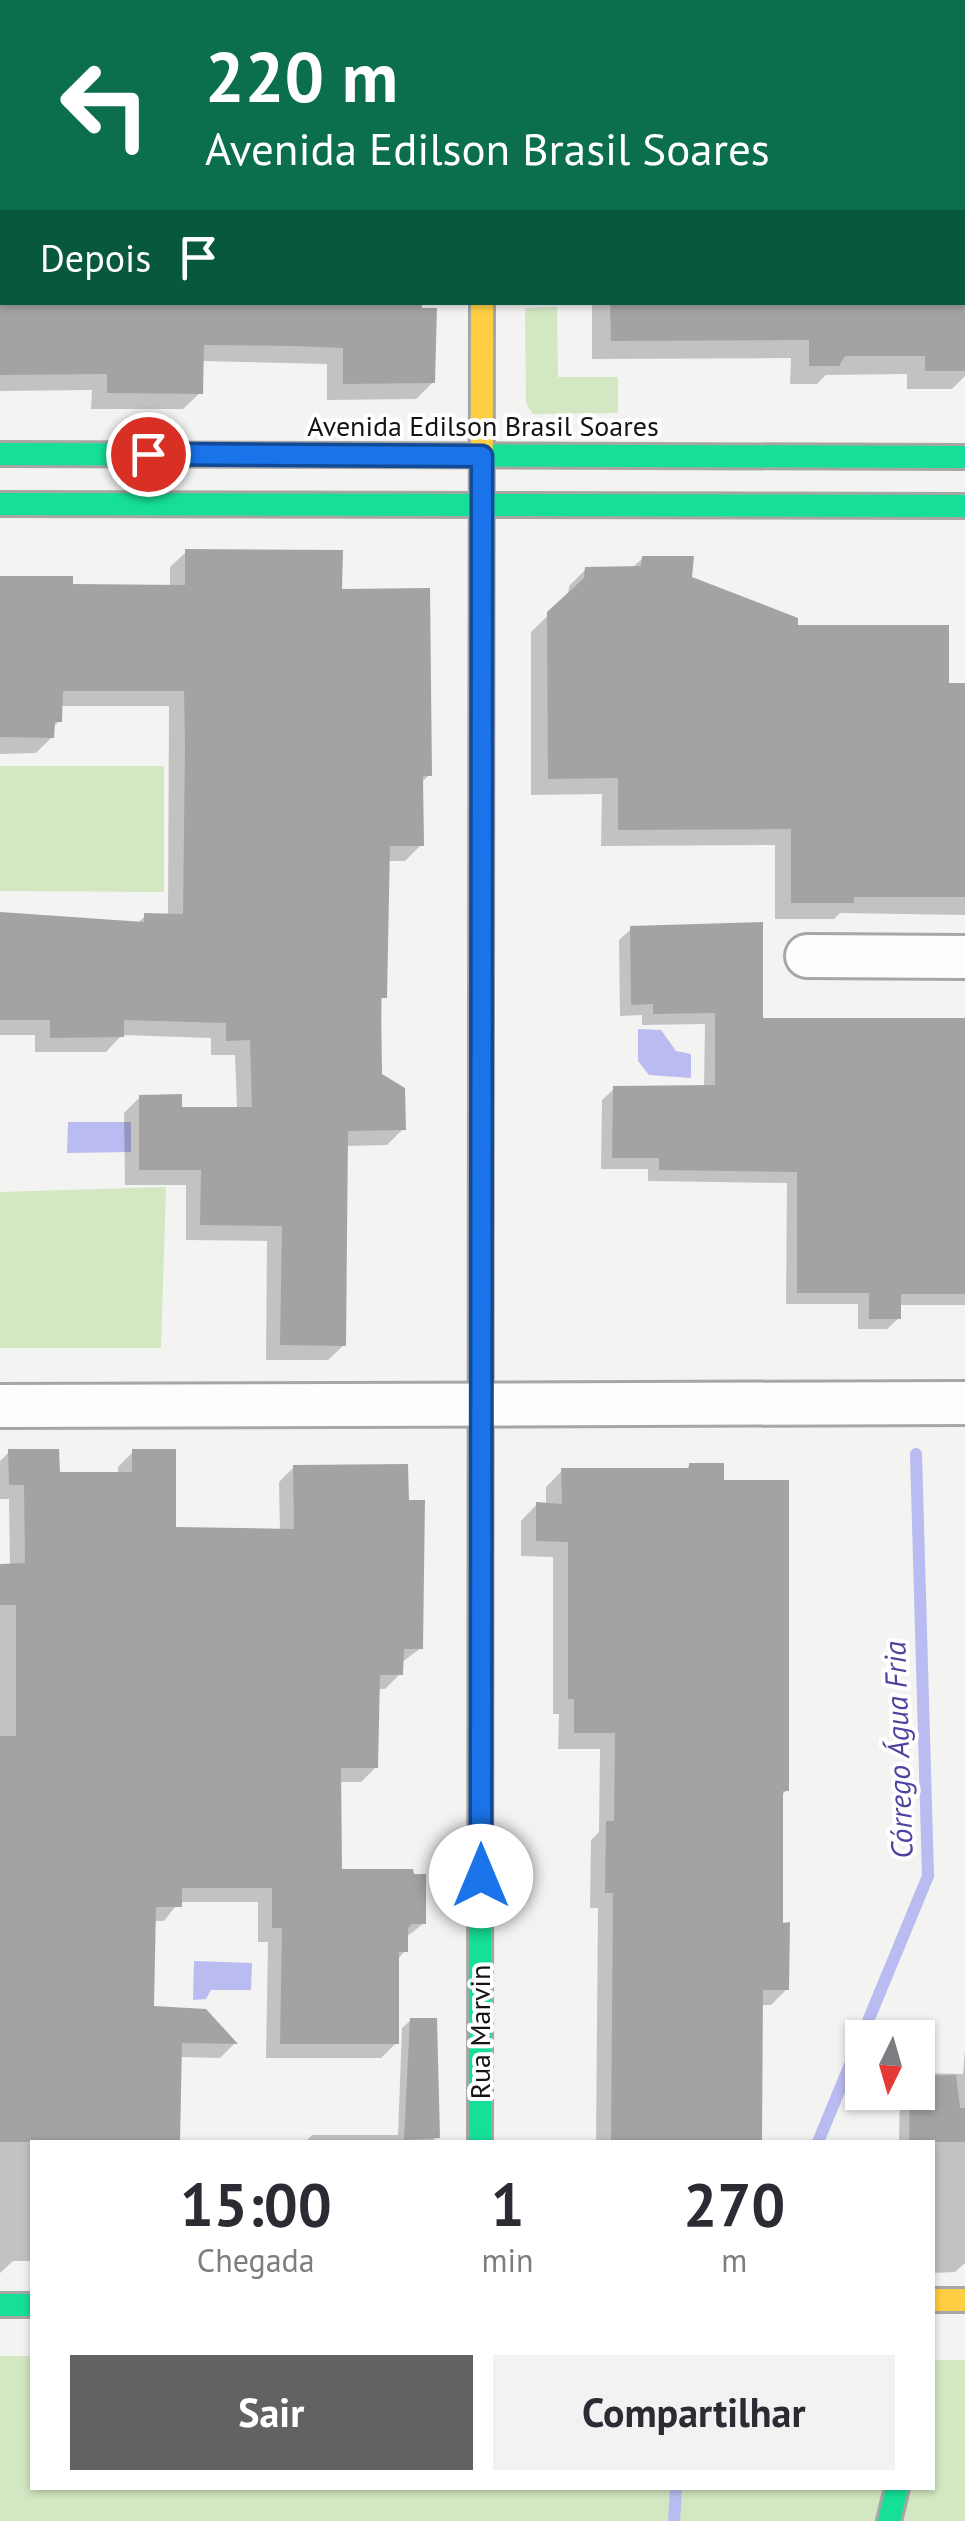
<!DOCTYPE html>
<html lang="pt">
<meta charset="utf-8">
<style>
:root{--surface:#fff;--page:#f2f2f3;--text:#2b2b33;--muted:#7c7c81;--accent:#616261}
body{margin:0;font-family:"PT Sans",sans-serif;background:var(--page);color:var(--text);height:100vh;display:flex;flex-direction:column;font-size:38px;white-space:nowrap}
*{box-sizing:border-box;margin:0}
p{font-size:32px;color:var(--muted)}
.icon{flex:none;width:55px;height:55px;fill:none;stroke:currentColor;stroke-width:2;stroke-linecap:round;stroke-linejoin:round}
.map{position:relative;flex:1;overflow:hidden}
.sheet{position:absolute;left:30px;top:2140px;width:905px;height:350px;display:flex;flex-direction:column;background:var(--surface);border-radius:0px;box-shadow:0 2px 8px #0004}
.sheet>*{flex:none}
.banner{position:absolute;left:0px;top:0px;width:965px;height:305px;box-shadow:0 2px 8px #0004;background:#0b6e4f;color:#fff;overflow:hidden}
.needle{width:65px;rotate:185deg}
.fabs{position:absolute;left:845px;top:2020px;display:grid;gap:20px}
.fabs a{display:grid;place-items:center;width:90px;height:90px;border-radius:0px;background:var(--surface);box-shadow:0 2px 8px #0004;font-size:50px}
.pin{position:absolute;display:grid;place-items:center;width:85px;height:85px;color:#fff;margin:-42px;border:5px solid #fff;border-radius:50%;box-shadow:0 2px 10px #0007}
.me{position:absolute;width:110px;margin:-55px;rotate:0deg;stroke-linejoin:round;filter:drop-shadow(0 0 8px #0008)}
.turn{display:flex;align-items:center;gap:35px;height:210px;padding:0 40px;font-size:45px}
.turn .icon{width:130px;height:130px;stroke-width:2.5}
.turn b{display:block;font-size:70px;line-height:85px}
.then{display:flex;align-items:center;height:95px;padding:0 40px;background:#0003;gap:20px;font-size:38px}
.eta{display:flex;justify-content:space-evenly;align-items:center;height:170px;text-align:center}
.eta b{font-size:60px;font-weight:800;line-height:70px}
.cta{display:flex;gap:20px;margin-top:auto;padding:20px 40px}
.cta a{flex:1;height:115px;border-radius:0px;background:var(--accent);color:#fff;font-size:40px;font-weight:800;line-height:115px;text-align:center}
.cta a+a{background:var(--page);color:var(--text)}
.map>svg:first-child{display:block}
</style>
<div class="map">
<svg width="965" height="2521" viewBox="0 0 965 2521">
<rect width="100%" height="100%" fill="#f3f4f2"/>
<g fill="#d3e7c2">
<path d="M557,307L558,377H618V413L533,414L526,403L525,308Z"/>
<path d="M0,766H164V892L0,891Z"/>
<path d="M166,1187L161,1348H0V1192Z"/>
<path d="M0,2356H32V2488H932L933,2360H965V2521H0Z"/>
</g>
<g fill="#babbf0">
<path d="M638,1029L661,1030L676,1051L691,1054V1078L649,1075L638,1061Z"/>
<path d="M68,1122H131V1152L67,1153Z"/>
<path d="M194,1961L252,1963L251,1990H211L206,1999L193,2000Z"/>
</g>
<g fill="#0003">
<path d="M0,0H440L2,2V235H0Z"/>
<rect x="556" y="0" width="327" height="2"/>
<path d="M962,112L965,376L952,389H907V374L826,375L817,384H790L791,358L592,359V302H962Z"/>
<path d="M186,302H419L433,382L416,399L327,400V364L201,361L200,393L183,409H91L92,390L0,391V308H186Z"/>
<path d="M186,552L340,591L429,775L421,783V845L405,861H387L379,1075L403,1129L387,1145L346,1146L344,1345L328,1360H266L267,1241L186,1240V1185H125L124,1113L140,1097L179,1110L237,1109L235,1055H211V1038L122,1035L106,1052H35V1035H0L1,914L137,924L145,916H168L169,706H60V720L52,728V737L36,753L0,754V578L70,587H170V567Z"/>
<path d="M643,558L796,627L946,686H965V915L840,913L834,919H775V845L601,846L602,794L531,795V632L568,596L569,586L586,569L632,568Z"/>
<path d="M631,929L760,1020H965V1305H899V1318L887,1329H858V1304H786L787,1183L648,1181V1169H601L602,1100L614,1089L704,1087L705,1024L642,1025V1015L620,1016L619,940Z"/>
<path d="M9,1452L57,1474H118V1467L133,1452L173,1530L280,1531L279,1482L294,1467L421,1648L401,1663L400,1674L385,1689H378L376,1767L361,1782H338L339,1872L424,1923L405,1938V1951L397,1960L396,2043L381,2058H266L268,1942H258V1902H179L164,1921H153L151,2008L234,2044L220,2058L180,2057L178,2142H32V2261H13L0,2273V1566H10L9,1499H0V1461Z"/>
<path d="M690,1465L722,1483L787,1790L781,1796V1925L787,1989L771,2005H761L760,2142H596L598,1908H590L591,1840L599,1832L600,1749H558L559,1714H553V1557L521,1556V1521L537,1504L546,1505V1487L562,1471L685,1470Z"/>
<path d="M411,2020H434V2142H305L312,2135H398L402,2028Z"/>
<path d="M965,2049V2263L955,2272L932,2273V2142H899L900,2093L918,2092L921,2073L963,2074Z"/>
</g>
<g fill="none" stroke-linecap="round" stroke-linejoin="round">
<g stroke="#babbf0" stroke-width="12">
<path d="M818,2142L928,1876L916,1454"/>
<path d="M674,2521L676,2488"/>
</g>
</g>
<g fill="#a3a4a2">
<path d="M422,302V308H437L435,383L343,384V348L293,346L204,345L203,394L107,393V374L0,375V305Z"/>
<path d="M610,302H965V371H925V356H845L839,366H809V340L611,341Z"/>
<path d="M185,549L343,550L342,589L430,588L432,776H423L424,846H390L387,998H381L382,1074L405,1088L406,1130L348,1131L346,1346L280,1345L282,1226L200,1225L201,1170H139V1095L182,1094V1107H252L250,1040L226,1041V1023L124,1020V1037L50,1038V1020H0V912L144,922V913L183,914L185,746L184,691H63L62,722H55L54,738L0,737V576H73V584L185,585Z"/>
<path d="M642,556H694L692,577L798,618V625H949V683H965V897H854V903H791V829L618,830V778L548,779L547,612L584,578L585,567L641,566Z"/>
<path d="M763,922V1018H965V1294H901V1319H869V1293H797V1172L659,1170V1158H612L613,1086L715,1085V1013L653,1014V1004L631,1005L630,926Z"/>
<path d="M8,1449H59L60,1472H132V1449H176V1527L294,1529L293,1465L408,1464L409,1500H425L423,1649H404L403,1675H380L378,1768H341L342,1869H413L414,1874H426V1924H412L408,1928V1952H399V2044H280L282,1928H272V1888H182V1907H156L154,2006L206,2009L238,2044L182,2043L180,2142H0V1736H16V1605H0V1564L25,1563L24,1485H9Z"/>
<path d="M689,1463H724V1480H789V1791H783V1923L790,1922L789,1990H763L762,2142H611L613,1893H605L606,1821H614L615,1733H574V1699H568V1542L536,1541V1502L562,1504L561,1468H689Z"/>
<path d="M410,2018H437L440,2138L404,2140Z"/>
<path d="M956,2075L960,2108H965V2142H909L910,2092H918L920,2076Z"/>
</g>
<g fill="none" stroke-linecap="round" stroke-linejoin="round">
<defs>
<g id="street">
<path d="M483,2V0"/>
<path d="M807,956L965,957"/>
<path d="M0,1406L965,1403"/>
</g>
<g id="fast">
<path d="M0,454L965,457"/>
<path d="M0,504L965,506"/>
<path d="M480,2142L481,1000"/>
<path d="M0,2305H32"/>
<path d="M889,2521L897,2488"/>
</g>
<g id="slow">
<path d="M481,1000L482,302"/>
<path d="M932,2300H965"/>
</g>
</defs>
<use href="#street" stroke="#a6a7a5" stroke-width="48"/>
<use href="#fast" stroke="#a6a7a5" stroke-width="28"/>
<use href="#slow" stroke="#a6a7a5" stroke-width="28"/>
<use href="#street" stroke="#fdfdfd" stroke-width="42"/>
<use href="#fast" stroke="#16e098" stroke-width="22"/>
<use href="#slow" stroke="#ffcf43" stroke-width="22"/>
</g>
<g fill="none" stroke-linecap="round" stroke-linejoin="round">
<defs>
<path id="route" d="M148,454L482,456L481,1876"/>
</defs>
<use href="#route" stroke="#114b97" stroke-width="25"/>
<use href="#route" stroke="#1a73e8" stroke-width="18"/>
</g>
<g text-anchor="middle" stroke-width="8" stroke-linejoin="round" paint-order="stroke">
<g font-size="28" fill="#131413" stroke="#fff">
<text x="483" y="436">Avenida Edilson Brasil Soares</text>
<text transform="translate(480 2032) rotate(-90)" y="10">Rua Marvin</text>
</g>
<g font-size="30" font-style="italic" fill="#4b439d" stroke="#fff">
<text transform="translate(899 1750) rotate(-92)" y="10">Córrego Água Fria</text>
</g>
</g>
</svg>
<div class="fabs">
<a><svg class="needle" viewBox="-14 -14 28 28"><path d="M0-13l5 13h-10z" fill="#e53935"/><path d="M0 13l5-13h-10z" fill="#7c7c81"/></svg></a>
</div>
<div class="pin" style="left:148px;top:454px;background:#d93025"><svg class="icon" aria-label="arrive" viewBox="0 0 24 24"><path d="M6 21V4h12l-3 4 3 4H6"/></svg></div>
<svg class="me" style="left:481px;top:1876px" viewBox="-20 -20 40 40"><circle r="19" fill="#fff"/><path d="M0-13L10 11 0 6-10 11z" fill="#1a73e8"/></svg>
<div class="banner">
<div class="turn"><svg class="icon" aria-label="left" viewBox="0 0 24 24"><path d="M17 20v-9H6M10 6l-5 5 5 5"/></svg><div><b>220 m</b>Avenida Edilson Brasil Soares</div></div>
<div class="then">Depois<svg class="icon" aria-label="arrive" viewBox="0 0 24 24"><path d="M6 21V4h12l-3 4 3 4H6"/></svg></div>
</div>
<section class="sheet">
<div class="eta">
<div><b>15:00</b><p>Chegada</p></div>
<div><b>1</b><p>min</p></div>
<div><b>270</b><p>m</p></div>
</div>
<div class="cta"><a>Sair</a><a>Compartilhar</a></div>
</section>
</div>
